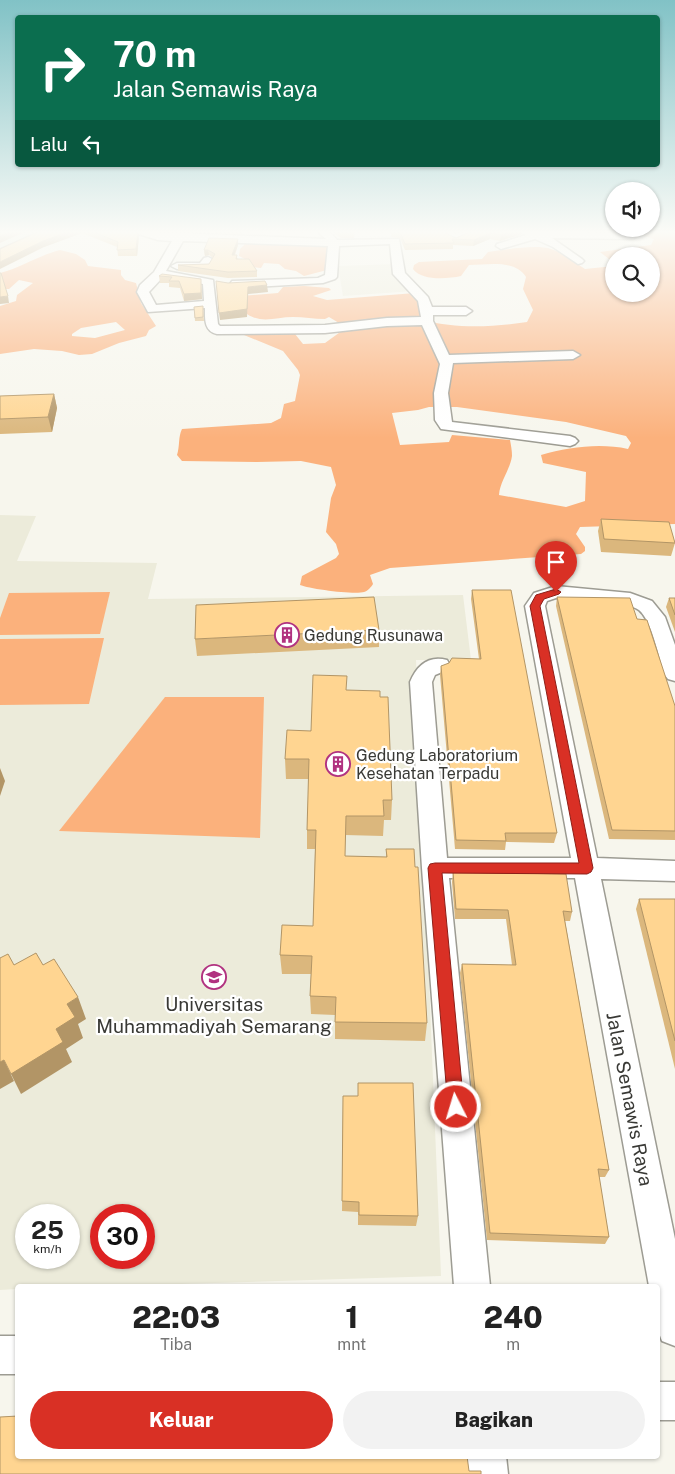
<!DOCTYPE html>
<html lang="id">
<style>
:root{--surface:#fff;--page:#f2f2f2;--text:#222;--muted:#767676;--accent:#d93025}
body{margin:0;font-family:"Public Sans",sans-serif;background:var(--page);color:var(--text);height:100vh;display:flex;flex-direction:column;font-size:19px;white-space:nowrap}
*{box-sizing:border-box;margin:0}
p{font-size:16px;color:var(--muted)}
.icon{flex:none;width:28px;height:28px;fill:none;stroke:currentColor;stroke-width:2;stroke-linecap:round;stroke-linejoin:round}
.map{position:relative;flex:1;overflow:hidden}
.sheet{position:absolute;left:15px;top:1284px;width:645px;height:175px;display:flex;flex-direction:column;background:var(--surface);border-radius:5px;box-shadow:0 1px 4px #0004}
.sheet>*{flex:none}
.top-card{position:absolute;left:15px;top:15px;width:645px;height:152px;border-radius:5px;box-shadow:0 1px 4px #0004;background:#0b6e4f;color:#fff;overflow:hidden}
.buttons{position:absolute;left:605px;top:182px;display:grid;gap:10px}
.buttons a{display:grid;place-items:center;width:55px;height:55px;border-radius:50%;background:var(--surface);box-shadow:0 1px 4px #0004;font-size:25px}
.speed{position:absolute;left:15px;top:1204px;display:flex;gap:10px;font-size:25px;font-weight:700;text-align:center}
.speed>*{display:grid;place-content:center;width:65px;height:65px;border-radius:50%;background:var(--surface);box-shadow:0 1px 4px #0004;line-height:1}
.speed small{font-size:12px;font-weight:400}
.speed .limit{border:8px solid #d22;background:#fff;color:#111}
.pin{position:absolute;display:grid;place-items:center;width:42px;height:42px;color:#fff;margin:-51px -21px;border-radius:50% 50% 50% 0;rotate:-45deg;box-shadow:0 0 5px #0007}
.pin .icon{rotate:45deg}
.me{position:absolute;width:55px;margin:-28px;rotate:355deg;stroke-linejoin:round;filter:drop-shadow(0 0 4px #0008)}
.turn{display:flex;align-items:center;gap:18px;height:105px;padding:0 15px;font-size:22px}
.turn .icon{width:65px;height:65px;stroke-width:2.5}
.turn b{display:block;font-size:35px;line-height:42px}
.then{display:flex;align-items:center;height:48px;padding:0 15px;background:#0003;gap:10px;font-size:19px}
.eta{display:flex;justify-content:space-evenly;align-items:center;height:85px;text-align:center}
.eta b{font-size:30px;font-weight:800;line-height:35px}
.primary-button{display:flex;gap:10px;margin-top:auto;padding:10px 15px}
.primary-button a{flex:1;height:58px;border-radius:30px;background:var(--accent);color:#fff;font-size:20px;font-weight:800;line-height:58px;text-align:center}
.primary-button a+a{background:var(--page);color:var(--text)}
.map>svg:first-child{display:block}
</style>
<div class="map">
<svg width="675" height="1474" viewBox="0 0 675 1474">
<rect width="100%" height="100%" fill="#f7f6ed"/>
<g fill="#ecebda" fill-rule="evenodd">
<path d="M397,264L414,291L343,296L338,266Z"/>
<path d="M0,515L36,516L17,561L157,563L148,599L463,595L471,660H416L441,1276L114,1286H18L17,1289L0,1290ZM26,1215H69V1258H26ZM101,1215H144V1258H101Z"/>
</g>
<g fill="#fbb17c" fill-rule="evenodd">
<path d="M618,231H675V524L580,527L576,534L585,547V551L581,554L390,568L370,575L373,584C371,587 368,591 364,592C355,595 310,589 300,585L302,576L336,558L339,554L336,544L326,532L331,498L336,485L331,467L301,461L257,462L182,461L177,455C180,446 178,437 182,429L271,423L281,418L284,404L295,401L300,375L298,370L283,351L244,335L295,334L303,344L325,343L343,330L339,323L329,317L325,319C314,319 304,317 293,317C276,317 262,324 247,314L240,296L278,293L283,287L304,286L329,288L331,290L313,296L327,300L415,293L419,299L424,320C455,329 494,327 527,322L533,310L523,289L526,277C515,259 487,265 469,265L461,276C447,279 422,281 413,269L414,265L419,262L482,259L488,252C505,250 535,244 551,249C564,253 574,262 585,269L614,266V294H651V256H614V263L600,252L651,245L654,239L641,235L618,233ZM429,407H457L566,422L626,436L631,443L628,449C600,443 569,447 541,455L543,463L586,472L585,501L566,507L499,495C500,481 510,470 512,456C512,451 511,445 510,440L452,435L449,442L400,445L392,413L418,410Z"/>
<path d="M246,243L330,246L325,262L327,270L304,276L296,271L285,269L279,264L264,263L261,268L251,267L247,260L239,256L240,249Z"/>
<path d="M60,250L76,254L85,260L88,266L121,270V275L125,280L136,283L141,303L156,326L149,330L146,336L119,343L92,354L79,355L62,351L34,349L0,354V306L16,301L17,295L33,283L19,280L9,289H0V273C21,268 39,255 60,250ZM116,322L125,330L95,338L72,336V334L81,328Z"/>
<path d="M110,592L100,634L0,635V618L9,593Z"/>
<path d="M104,638L89,704L0,705V639Z"/>
<path d="M165,697H264L260,838L59,831Z"/>
</g>
<g fill="none" stroke-linecap="round" stroke-linejoin="round">
<defs>
<g id="street">
<path d="M129,231L326,239L319,233L329,231L337,240L399,239L405,273L428,297L432,307H466L472,311L466,315H433V321L449,355L573,351L580,355L573,359L453,363L448,393L452,422L570,436L575,438L578,441L575,444L570,446L441,429L435,420L434,393L440,364L422,325L387,326L325,333L217,334C204,331 205,319 205,308L148,312L137,292L140,285L154,272L172,241L158,240ZM183,241L328,246L325,275L318,278L232,281L230,284L232,287L236,288L323,283L335,279L337,277L339,246L390,244L393,274L418,301L421,317L387,318L325,325L220,326L218,324L213,280L166,271ZM162,278L203,284L204,301L156,305L149,292Z"/>
<path d="M520,231L633,233L638,236L633,239L552,238L582,259L584,261L582,263L578,264L553,247L535,239L501,249L496,246L497,244L526,235Z"/>
<path d="M208,257L214,260L208,269H177L171,266L177,263H200L204,258Z"/>
<path d="M556,586L630,593L652,601L665,617L675,645V681L668,679L664,674C659,658 652,621 639,610C628,601 573,599 556,598L547,601L545,606L597,858L675,861V881L601,879L675,1239V1346L662,1341L658,1330V1286H649L575,878H449L490,1286H454L422,868L410,682C417,665 429,655 447,660L450,665L447,670L435,675L432,682L447,858H571L525,606L534,593Z"/>
<rect x="0" y="1336" width="18" height="38"/>
<rect x="658" y="1382" width="17" height="38"/>
<path d="M466,1456H506L508,1474H468Z"/>
</g>
<path id="secondary" d="M20,231H38L0,248V239Z"/>
</defs>
<use href="#street" stroke="#9d9c93" stroke-width="3"/>
<use href="#secondary" stroke="#9d9c93" stroke-width="2"/>
<use href="#street" fill="#fff" fill-rule="evenodd"/>
<use href="#secondary" fill="#e2ebd4" fill-rule="evenodd"/>
</g>
<g fill="#dbb77d">
<path d="M40,231H138L139,236L137,256H118L117,247L82,233L44,247Z"/>
<path d="M215,231H243L242,234L215,233Z"/>
<path d="M332,231H355L354,238H341Z"/>
<path d="M391,231H441L456,238L472,231L522,234L500,241L490,239L473,246L453,245V249L405,250L400,238L391,237Z"/>
<path d="M449,231H462L455,234Z"/>
<path d="M238,239V245L235,255L238,259L257,271V277L228,278L178,271V265L209,264L213,258L209,255L205,256L204,250Z"/>
<path d="M159,276L201,279L202,299L184,301L180,288L169,287V283H160Z"/>
<path d="M203,306L204,321H195L194,307Z"/>
<path d="M54,394L57,408L52,432L0,434V396Z"/>
<path d="M601,519L675,543L671,556L601,552L598,531Z"/>
<path d="M472,590L557,833L554,843L506,842L505,850L455,849L440,675L441,666L479,659L471,599Z"/>
<path d="M557,597L637,619L675,706V840L609,839L556,606Z"/>
<path d="M669,598H675V632L666,607Z"/>
<path d="M379,630V647L197,656L195,639Z"/>
<path d="M347,690L380,697L392,800L391,820H384L383,836L345,835V856L386,857V849L415,867L427,1023L425,1041L335,1039V1015L311,1014L310,996L311,974H282L280,955L313,926L315,849H307V830L309,779H286L285,759Z"/>
<path d="M453,872L572,912L570,921H565L609,1170L605,1177H599L609,1237L605,1244L487,1240L460,973L462,964L512,965L506,919H455L452,882Z"/>
<path d="M639,899H675V1069L636,909Z"/>
<path d="M343,1096L418,1216L416,1226L358,1225V1212L342,1211Z"/>
</g>
<g fill="#b29566">
<path d="M12,231H27L0,243V236Z"/>
<path d="M70,231H82V233L44,247L0,269V262L43,241Z"/>
<path d="M138,231L139,236L137,256L136,249Z"/>
<path d="M455,231H462L455,234Z"/>
<path d="M513,231H522V234L500,241L501,235Z"/>
<path d="M490,233V239L473,246L474,240Z"/>
<path d="M238,239V245L232,261V255Z"/>
<path d="M204,250H208L209,255L205,256Z"/>
<path d="M267,285L268,292L248,294L247,317L220,320L219,313L248,287Z"/>
<path d="M201,286L202,299L184,301V294Z"/>
<path d="M8,296L9,303L0,304V297Z"/>
<path d="M54,394L57,408L52,432L48,417Z"/>
<path d="M0,768L5,781L0,796Z"/>
<path d="M78,997L86,1019L78,1024L83,1038L66,1049L72,1062L21,1094L11,1074L56,1029L67,1004Z"/>
<path d="M4,1060L14,1081L0,1089V1062Z"/>
</g>
<g fill="#ffd591" stroke="#b29566">
<path d="M0,231H12L0,236Z"/>
<path d="M40,231H70L43,241L0,262V249Z"/>
<path d="M91,231H138L136,249L117,250L118,242Z"/>
<path d="M340,231H354L341,232Z"/>
<path d="M394,231H441L456,238L472,231H513L501,235L490,233L474,240L452,239L454,243L405,244L400,232Z"/>
<path d="M209,238L238,239L232,255H237L236,259H249L257,271L228,272L178,265L209,264L215,254L208,250H204Z"/>
<path d="M0,273H1L8,296L0,297Z"/>
<path d="M162,274L201,279V293L184,294L179,281H169L172,277L159,276Z"/>
<path d="M216,281L228,283L265,281L267,285L248,287L247,309L219,313Z"/>
<path d="M203,306V317L195,318L194,307Z"/>
<path d="M54,394L48,417L0,419V396Z"/>
<path d="M601,519L669,522L675,543L604,539Z"/>
<path d="M472,590H511L557,833H505L506,841L456,840L441,666L449,663L452,658L481,659Z"/>
<path d="M374,597L379,630L195,639L196,605Z"/>
<path d="M557,597L630,598L637,619L647,620L675,706V831L612,830Z"/>
<path d="M669,598H675V615Z"/>
<path d="M313,675L347,676L346,690L380,691V697H388L392,800H383L384,816H346L345,856L387,857L386,849H414L415,867H418L427,1023L335,1022L336,997L310,996L312,956L280,955L282,925L313,926L316,830H307L309,759H285L287,730L311,731Z"/>
<path d="M453,872L566,874L572,912L563,911L609,1170L598,1169L609,1237L490,1233L462,964L516,965L508,910L456,909Z"/>
<path d="M639,899H675V1041Z"/>
<path d="M36,953L43,965L54,959L78,997L67,1004L75,1017L56,1029L63,1042L11,1074L4,1060L0,1062V958L8,954L14,965Z"/>
<path d="M358,1083H413L418,1216L359,1215V1202L342,1201L343,1096H358Z"/>
<path d="M18,1416V1456H467L469,1471H481V1474H0V1417Z"/>
</g>
<linearGradient id="sky" x2="0" y2="1"><stop stop-color="#81c2c6"/><stop offset="0.53" stop-color="#fbfbf7"/><stop offset="1" stop-color="#fbfbf7" stop-opacity="0"/></linearGradient>
<rect width="675" height="438" fill="url(#sky)"/>
<path fill="#d93025" stroke="#8d1f18" d="M556,589L561,592L559,594L544,599L540,606L593,868L591,872L587,874L442,873L464,1107L461,1112L456,1115L450,1112L448,1107L428,868L430,864L435,863H579L530,606L536,595Z"/>
<defs>
<symbol id="building-ring" viewBox="-11 -11 22 22"><circle r="9.5" fill="#fff" stroke="#b13280" stroke-width="1.5"/><path d="M-4-6H4V6H1V3H-1V6H-4ZM-2.5-4.3h1.7v1.8h-1.7ZM.8-4.3h1.7v1.8H.8ZM-2.5-1h1.7V.8h-1.7ZM.8-1h1.7V.8H.8Z" fill="#b13280"/></symbol>
<symbol id="university-ring" viewBox="-11 -11 22 22"><circle r="9.5" fill="#fff" stroke="#b13280" stroke-width="1.5"/><path d="M0-5L7-2L0 1L-7-2ZM-4 1L0 2.5L4 1V4Q0 6-4 4Z" fill="#b13280"/></symbol>
</defs>
<g fill-rule="evenodd">
<use href="#building-ring" x="273" y="621" width="28" height="28"/>
<use href="#building-ring" x="324" y="750" width="28" height="28"/>
<use href="#university-ring" x="200" y="963" width="28" height="28"/>
</g>
<g text-anchor="middle" stroke-width="4.5" stroke-linejoin="round" paint-order="stroke">
<g font-size="16" fill="#393935" stroke="#fff" text-anchor="start">
<text x="304" y="641">Gedung Rusunawa</text>
<text x="356" y="761">Gedung Laboratorium<tspan x="356" dy="18">Kesehatan Terpadu</tspan></text>
</g>
<g font-size="19" fill="#393935" stroke="#fff">
<text x="214" y="1011">Universitas<tspan x="214" dy="22">Muhammadiyah Semarang</tspan></text>
</g>
<g font-size="19" fill="#393935" stroke="#fff">
<text transform="translate(630 1099) rotate(79)" y="7">Jalan Semawis Raya</text>
</g>
</g>
</svg>
<div class="buttons">
<a><svg class="icon" aria-label="sound" viewBox="0 0 24 24"><path d="M4 9h4l5-4v14l-5-4H4zM17 9q2 3 0 6"/></svg></a>
<a><svg class="icon" aria-label="search" viewBox="0 0 24 24"><circle cx="10" cy="10" r="6"/><path d="M15 15l6 6"/></svg></a>
</div>
<div class="speed"><div>25<small>km/h</small></div><div class="limit">30</div></div>
<div class="pin" style="left:556px;top:592px;background:#d93025"><svg class="icon" aria-label="arrive" viewBox="0 0 24 24"><path d="M6 21V4h12l-3 4 3 4H6"/></svg></div>
<svg class="me" style="left:456px;top:1107px" viewBox="-20 -20 40 40"><circle r="17" fill="#d93025" stroke="#fff" stroke-width="3"/><path d="M0-11L8 9 0 5-8 9z" fill="#fff"/></svg>
<div class="top-card">
<div class="turn"><svg class="icon" aria-label="right" viewBox="0 0 24 24"><path d="M7 20v-9h11M14 6l5 5-5 5"/></svg><div><b>70 m</b>Jalan Semawis Raya</div></div>
<div class="then">Lalu<svg class="icon" aria-label="left" viewBox="0 0 24 24"><path d="M17 20v-9H6M10 6l-5 5 5 5"/></svg></div>
</div>
<section class="sheet">
<div class="eta">
<div><b>22:03</b><p>Tiba</p></div>
<div><b>1</b><p>mnt</p></div>
<div><b>240</b><p>m</p></div>
</div>
<div class="primary-button"><a>Keluar</a><a>Bagikan</a></div>
</section>
</div>
